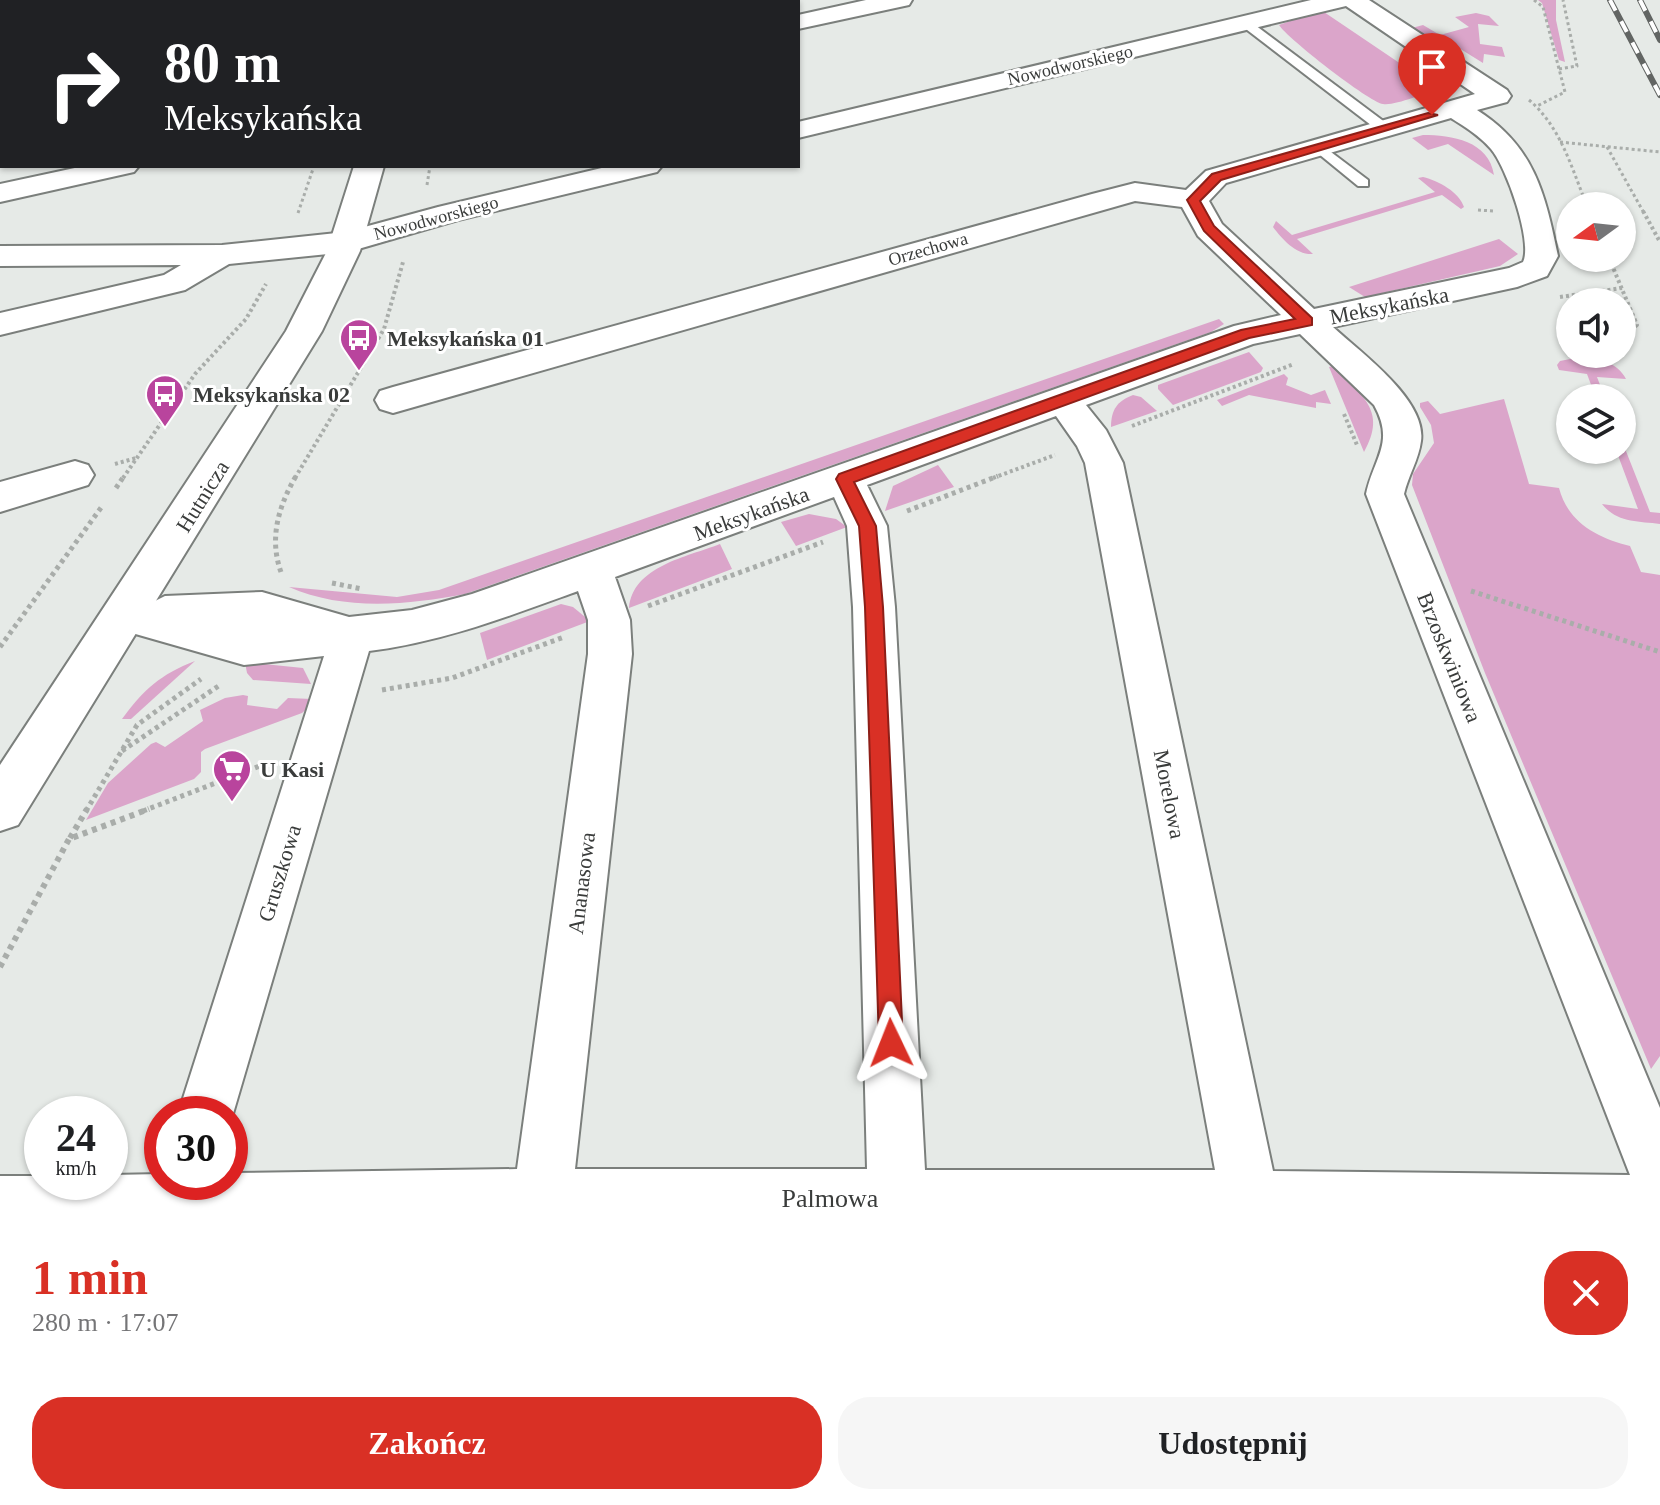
<!DOCTYPE html>
<html lang="pl">
<meta charset="utf-8">
<style>
:root{--surface:#fff;--page:#f6f6f6;--text:#202124;--muted:#757577;--accent:#d93025}
body{margin:0;font-family:"Times New Roman",serif;background:var(--page);color:var(--text);height:100vh;display:flex;flex-direction:column;font-size:30px;white-space:nowrap}
*{box-sizing:border-box;margin:0}
p{font-size:26px;color:var(--muted)}
.icon{flex:none;width:44px;height:44px;fill:none;stroke:currentColor;stroke-width:2;stroke-linecap:round;stroke-linejoin:round}
.map{position:relative;height:1225px;overflow:hidden}
.panel{display:flex;flex-direction:column;background:var(--surface);flex:1}
.panel>*{flex:none}
.top-card{position:absolute;left:0px;top:0px;width:800px;height:168px;box-shadow:0 2px 6px #0004;background:#202124;color:#fff;overflow:hidden}
.needle{width:52px;rotate:255deg}
.controls{position:absolute;left:1556px;top:192px;display:grid;gap:16px}
.controls a{display:grid;place-items:center;width:80px;height:80px;border-radius:50%;background:var(--surface);box-shadow:0 2px 6px #0004;font-size:40px}
.speed{position:absolute;left:24px;top:1096px;display:flex;gap:16px;font-size:40px;font-weight:700;text-align:center}
.speed>*{display:grid;place-content:center;width:104px;height:104px;border-radius:50%;background:var(--surface);box-shadow:0 2px 6px #0004;line-height:1}
.speed small{font-size:20px;font-weight:400}
.speed .limit{border:12px solid #d22;background:#fff;color:#111}
.pin{position:absolute;display:grid;place-items:center;width:68px;height:68px;color:#fff;margin:-82px -34px;border-radius:50% 50% 50% 0;rotate:-45deg;box-shadow:0 0 8px #0007}
.pin .icon{rotate:45deg}
.me{position:absolute;width:88px;margin:-44px;rotate:358deg;stroke-linejoin:round;filter:drop-shadow(0 0 6px #0008)}
.turn{display:flex;align-items:center;gap:28px;height:168px;padding:0 32px;font-size:36px}
.turn .icon{width:104px;height:104px;stroke-width:2.5}
.turn b{display:block;font-size:56px;line-height:68px}
.round{display:grid;place-items:center;flex:none;width:84px;height:84px;border-radius:32px;background:var(--page)}
.overview{display:flex;align-items:center;justify-content:space-between;height:136px;padding:0 32px}
h1{font-size:48px;font-weight:800;line-height:60px;color:var(--accent)}
.action{display:flex;gap:16px;margin-top:auto;padding:16px 32px}
.action a{flex:1;height:92px;border-radius:32px;background:var(--accent);color:#fff;font-size:32px;font-weight:800;line-height:92px;text-align:center}
.action a+a{background:var(--page);color:var(--text)}
.map>svg:first-child{display:block}
</style>
<div class="map">
<svg width="1660" height="1225" viewBox="0 0 1660 1225">
<rect width="100%" height="100%" fill="#e6eae7"/>
<g fill="#dba5ca">
<path d="M1538,0H1556V20L1565,62L1559,60L1542,3Z"/>
<path d="M1321,10L1438,89C1425,93 1395,106 1383,104C1369,102 1287,38 1279,25Z"/>
<path d="M1476,13L1489,16L1499,26L1478,24L1480,44L1502,47L1505,57L1484,54L1483,63L1446,40L1428,43L1412,33V28L1423,25L1440,35L1469,27L1455,17Z"/>
<path d="M1423,135C1452,135 1489,141 1494,175L1448,144L1428,150L1412,138Z"/>
<path d="M1423,177C1439,181 1459,192 1464,207L1461,209L1442,195L1297,239L1313,254C1296,255 1283,240 1273,227L1276,221L1292,235L1435,192L1418,178Z"/>
<path d="M1499,239L1518,254L1500,266L1365,297L1349,287Z"/>
<path d="M1219,319L1224,324L1211,332L465,594C408,605 343,611 289,587L397,597L439,590Z"/>
<path d="M1249,352L1263,368L1261,372L1173,405L1158,389V385Z"/>
<path d="M1580,357C1598,357 1618,363 1626,379L1597,377L1605,398H1596L1587,374L1559,370L1557,365L1560,361Z"/>
<path d="M1333,366C1361,395 1388,410 1364,452L1329,367Z"/>
<path d="M1284,374L1288,378L1286,385L1311,395L1325,390L1331,404L1316,402V408L1249,395L1222,406L1217,400Z"/>
<path d="M1133,395L1141,397L1157,411L1111,427C1111,410 1117,401 1133,395Z"/>
<path d="M1504,399L1529,484L1559,488C1568,523 1598,538 1630,546L1641,572L1660,575V1056L1651,1069L1485,673L1412,485L1413,474L1434,443L1431,425L1420,407V403L1428,401L1440,414Z"/>
<path d="M1622,441L1650,512L1660,513V524C1638,521 1617,523 1602,504L1638,509L1616,450H1622Z"/>
<path d="M938,465L954,487L885,511L893,486Z"/>
<path d="M809,514L836,519L847,527L796,546L781,522Z"/>
<path d="M720,544L732,569L629,608C633,566 687,557 720,544Z"/>
<path d="M561,604L573,607L590,621L487,660L480,633Z"/>
<path d="M195,661L131,719H122C143,690 161,674 195,661Z"/>
<path d="M245,662L303,668L311,684L253,680L247,673Z"/>
<path d="M243,695L248,696L247,705L277,709L288,698L312,699L310,706L302,713L205,749L201,752V772L194,779L86,820L108,783L151,744L156,742L165,747L203,721L200,710L225,698Z"/>
</g>
<g fill="none" stroke-linecap="round" stroke-linejoin="round">
<defs>
<g id="lane">
<path d="M1247,19L1390,126V132H1380L1242,26L1240,23Z"/>
<path d="M1319,143L1368,180V186H1358L1314,150L1312,147Z"/>
</g>
<g id="street">
<path d="M866,0H912L909,5L798,29V15Z"/>
<path d="M1311,0H1369L1507,90L1511,96L1507,102L1477,110C1534,146 1545,193 1558,256L1547,276L1517,287L1333,327C1360,352 1427,400 1421,441C1419,459 1408,476 1404,494L1660,1108V1225H0V1176H42V1182H110V1175L162,1174V1182H230V1173L517,1169L588,654V620L578,591C509,616 442,642 369,651L230,1124V1114H178L324,656L244,665L111,627L105,615L111,603L126,598L149,604L165,596L262,592L349,617L412,610L472,594L1234,326L1281,315L1198,236L1182,207L1135,201L393,413L380,409L375,400L380,391L393,387L1092,194L1135,183L1186,190L1206,171L1475,94L1346,6L798,138V122ZM1451,118C1465,127 1480,136 1491,149C1506,166 1533,242 1523,262L1509,268L1314,309L1222,224L1209,201L1226,183ZM1300,334L1374,405C1395,443 1374,457 1366,494L1630,1175L1273,1171L1123,463L1106,430L1086,405L1253,344ZM1056,416L1077,446L1085,463L1215,1170H925L895,607L887,526L867,485ZM834,497L847,526L853,607L867,1169H575L632,654L630,620L615,577Z"/>
<path d="M84,166H139L134,172L0,202V184Z"/>
<path d="M610,166H662L657,172L458,220L348,252L229,264L185,290L0,335V313L164,275L181,265L0,266V246L222,245L346,232L438,207Z"/>
<path d="M75,461L88,465L94,475L88,485L0,512V482Z"/>
</g>
<g id="secondary">
<path d="M337,0H363L364,2H338Z"/>
<path d="M354,166H384L360,251L322,331L18,825L0,831V765L286,331L327,251Z"/>
</g>
</defs>
<use href="#lane" stroke="#7b7f7c" stroke-width="4"/>
<use href="#street" stroke="#7b7f7c" stroke-width="4"/>
<use href="#secondary" stroke="#7b7f7c" stroke-width="4"/>
<g stroke="#a9adaa" stroke-width="3" stroke-dasharray="3 3" stroke-linecap="butt">
<path d="M1534,0L1543,7L1565,92L1537,106"/>
<path d="M1559,69L1577,66L1563,0"/>
<path d="M1529,100C1561,127 1572,169 1587,206"/>
<path d="M1560,142L1660,152"/>
<path d="M1607,147L1644,213"/>
<path d="M427,185L430,166"/>
<path d="M1478,210L1493,211"/>
<path d="M298,213L314,166"/>
</g>
<g stroke="#a9adaa" stroke-width="4" stroke-dasharray="3 3" stroke-linecap="butt">
<path d="M1643,211L1660,242"/>
<path d="M1609,258L1637,325L1622,337"/>
<path d="M1560,297L1622,288"/>
<path d="M1344,414L1357,445"/>
<path d="M1132,426L1294,364"/>
<path d="M115,464L136,458"/>
<path d="M123,478L195,374L246,319L266,284"/>
<path d="M295,478L384,329L403,262"/>
<path d="M993,478L1055,455"/>
</g>
<g stroke="#a9adaa" stroke-width="5" stroke-dasharray="4 4" stroke-linecap="butt">
<path d="M116,488L124,476"/>
<path d="M907,511L998,476"/>
<path d="M281,572C269,539 278,507 296,476"/>
<path d="M332,583L362,589"/>
<path d="M1471,591L1660,652"/>
<path d="M648,606L823,542"/>
<path d="M0,647L103,505"/>
<path d="M382,690L452,678L564,637"/>
<path d="M122,751L220,685"/>
<path d="M86,811L137,725L201,679"/>
<path d="M143,811L265,764"/>
</g>
<g stroke="#a9adaa" stroke-width="6" stroke-dasharray="5 5" stroke-linecap="butt">
<path d="M70,838L87,809"/>
<path d="M0,967L69,839L149,809"/>
</g>
<use href="#lane" fill="#fff" fill-rule="evenodd"/>
<use href="#street" fill="#fff" fill-rule="evenodd"/>
<use href="#secondary" fill="#fff" fill-rule="evenodd"/>
<defs>
<g id="rail">
<path d="M1610,0L1660,95"/>
<path d="M1640,0L1660,40"/>
</g>
</defs>
<use href="#rail" stroke="#626563" stroke-width="6"/>
<use href="#rail" stroke="#fff" stroke-width="4" stroke-dasharray="12" stroke-linecap="butt"/>
</g>
<path fill="#d93025" stroke="#8d1f18" stroke-width="2" d="M1428,113L1438,115L1221,180L1200,201L1214,226L1312,318V325L1249,338L854,482L876,526L883,607L903,1043L899,1051L891,1055L883,1051L879,1043L865,607L859,526L836,479L839,474L1241,330L1295,319L1204,231L1187,200L1212,174Z"/>
<defs>
<symbol id="bus-pin" viewBox="-11 -11 22 30"><path d="M0 17L-7.5 6A9.5 9.5 0 1 1 7.5 6Z" fill="#b9449d" stroke="#fff"/><path d="M-5-6H5V4H4V6H2V4H-2V6H-4V4H-5ZM-3.5-4V0h7V-4ZM-3.5 1.2v1.5H-2V1.2ZM2 1.2v1.5H3.5V1.2Z" fill="#fff"/></symbol>
<symbol id="supermarket-pin" viewBox="-11 -11 22 30"><path d="M0 17L-7.5 6A9.5 9.5 0 1 1 7.5 6Z" fill="#b9449d" stroke="#fff"/><path d="M-6-5.5h2.5l.6 2H6L4.5 2H-2.5L-4.4-4H-6ZM-1.5 3.2a1.3 1.3 0 1 0 .1 0ZM3 3.2a1.3 1.3 0 1 0 .1 0Z" fill="#fff"/></symbol>
</defs>
<g fill-rule="evenodd">
<use href="#bus-pin" x="337" y="316" width="44" height="60"/>
<use href="#bus-pin" x="143" y="372" width="44" height="60"/>
<use href="#supermarket-pin" x="210" y="747" width="44" height="60"/>
</g>
<g text-anchor="middle" stroke-width="6" stroke-linejoin="round" paint-order="stroke">
<g font-size="18" fill="#3a3c3b" stroke="#fff">
<text transform="translate(1070 65) rotate(-13)" y="6">Nowodworskiego</text>
<text transform="translate(436 218) rotate(-15)" y="6">Nowodworskiego</text>
<text transform="translate(928 249) rotate(-16)" y="6">Orzechowa</text>
</g>
<g font-size="22" fill="#3a3c3b" stroke="#fff">
<text transform="translate(1389 305) rotate(-11)" y="8">Meksykańska</text>
<text transform="translate(202 496) rotate(-58)" y="8">Hutnicza</text>
<text transform="translate(751 513) rotate(-20)" y="8">Meksykańska</text>
<text transform="translate(1450 657) rotate(68)" y="8">Brzoskwiniowa</text>
<text transform="translate(1170 794) rotate(79)" y="8">Morelowa</text>
<text transform="translate(279 873) rotate(-73)" y="8">Gruszkowa</text>
<text transform="translate(581 883) rotate(-83)" y="8">Ananasowa</text>
</g>
<g font-size="22" font-weight="bold" fill="#3a3c3b" stroke="#fff" text-anchor="start">
<text x="387" y="346">Meksykańska 01</text>
<text x="193" y="402">Meksykańska 02</text>
<text x="260" y="777">U Kasi</text>
</g>
<g font-size="26" fill="#3a3c3b" stroke="#fff">
<text x="830" y="1207">Palmowa</text>
</g>
</g>
</svg>
<div class="controls">
<a><svg class="needle" viewBox="-14 -14 28 28"><path d="M0-13l5 13h-10z" fill="#e53935"/><path d="M0 13l5-13h-10z" fill="#757577"/></svg></a>
<a><svg class="icon" aria-label="sound" viewBox="0 0 24 24"><path d="M4 9h4l5-4v14l-5-4H4zM17 9q2 3 0 6"/></svg></a>
<a><svg class="icon" aria-label="layers" viewBox="0 0 24 24"><path d="M12 4l9 5-9 5-9-5zM3 14l9 5 9-5"/></svg></a>
</div>
<div class="speed"><div>24<small>km/h</small></div><div class="limit">30</div></div>
<div class="pin" style="left:1432px;top:115px;background:#d93025"><svg class="icon" aria-label="arrive" viewBox="0 0 24 24"><path d="M6 21V4h12l-3 4 3 4H6"/></svg></div>
<svg class="me" style="left:891px;top:1043px" viewBox="-20 -20 40 40"><path d="M0-17L14 15 0 8-14 15z" fill="#d93025" stroke="#fff" stroke-width="4"/></svg>
<div class="top-card">
<div class="turn"><svg class="icon" aria-label="right" viewBox="0 0 24 24"><path d="M7 20v-9h11M14 6l5 5-5 5"/></svg><div><b>80 m</b>Meksykańska</div></div>
</div>
</div>
<section class="panel">
<div class="overview"><div><h1>1 min</h1><p>280 m · 17:07</p></div><a class="round" style="background:#d93025;color:#fff"><svg class="icon" aria-label="close" viewBox="0 0 24 24"><path d="M6 6l12 12M18 6L6 18"/></svg></a></div>
<div class="action"><a>Zakończ</a><a>Udostępnij</a></div>
</section>
